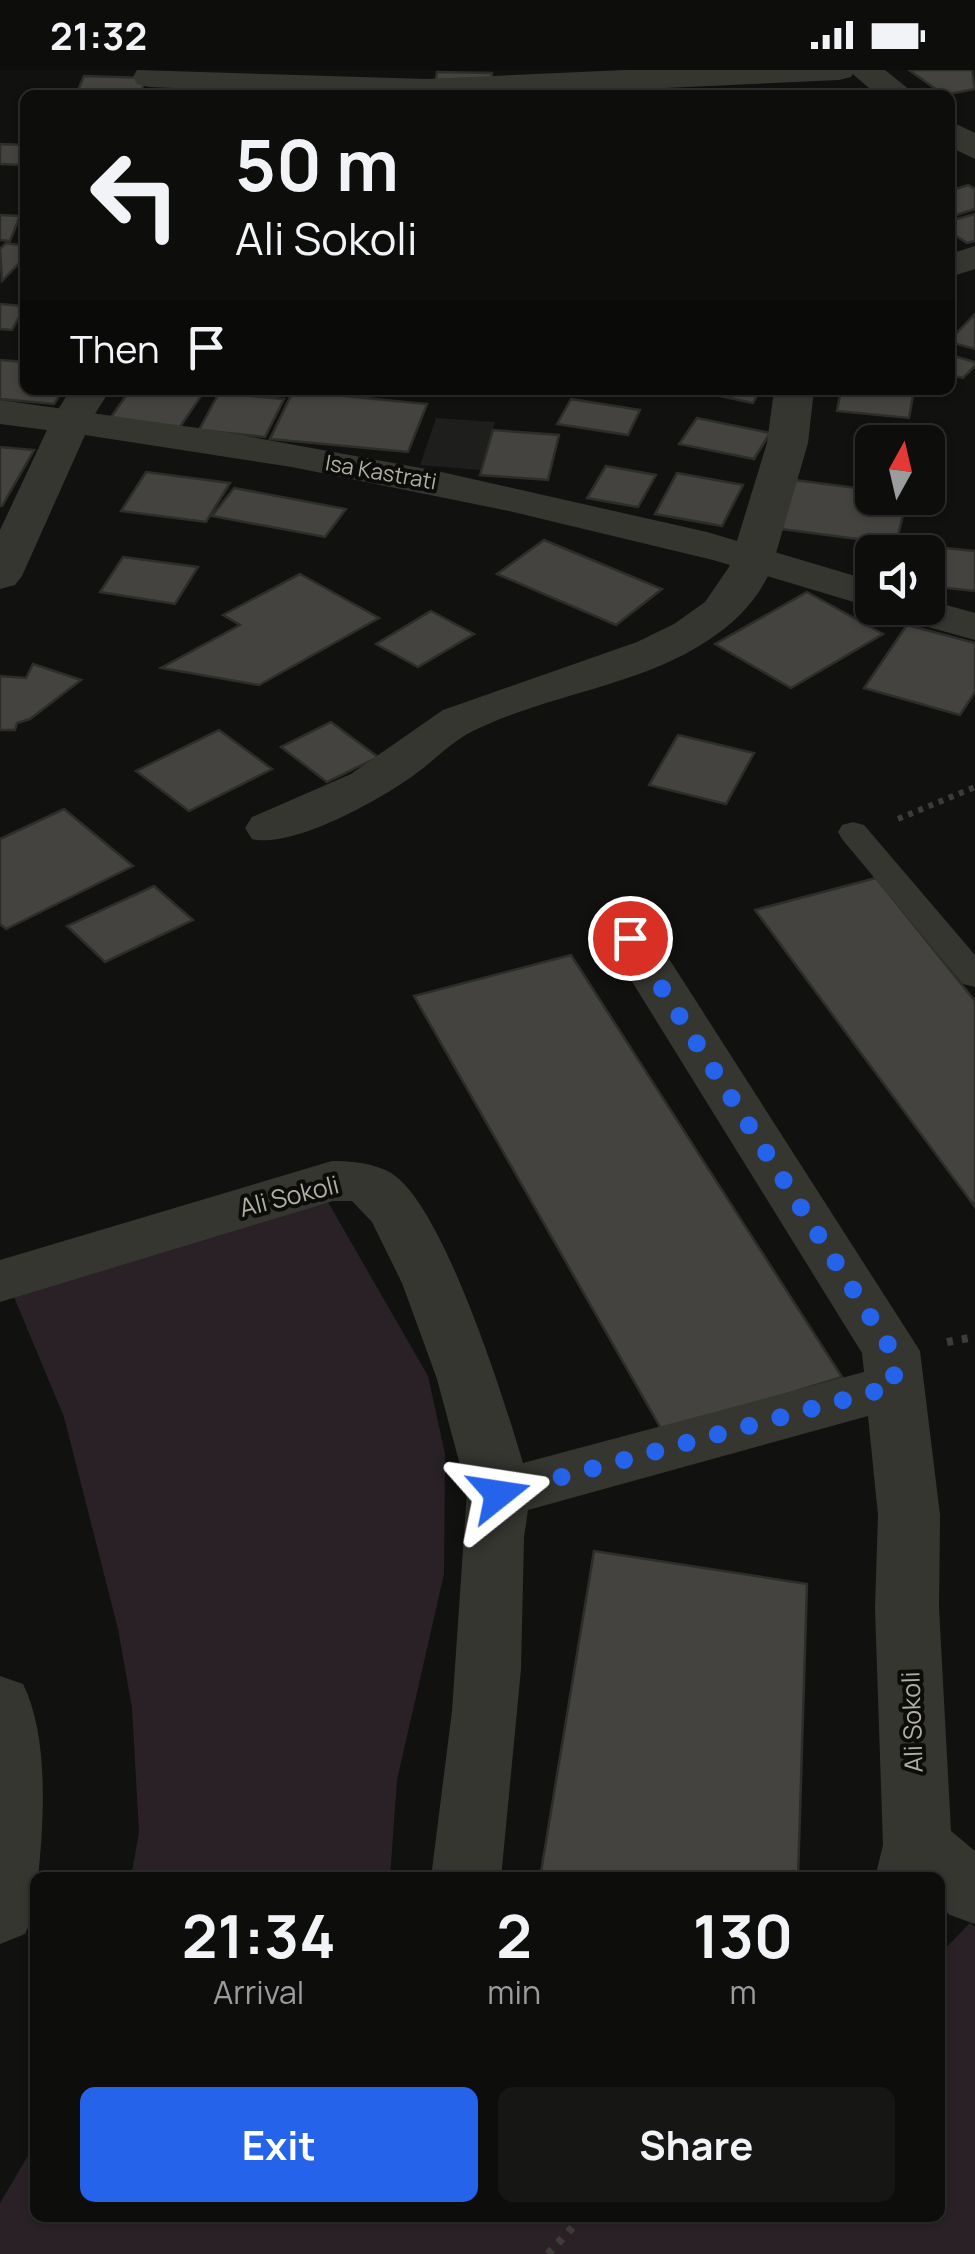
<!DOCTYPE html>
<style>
:root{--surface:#0d0d0c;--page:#161615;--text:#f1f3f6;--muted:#9a9c9d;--line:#2d2d2d;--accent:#2563eb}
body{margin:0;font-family:Manrope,sans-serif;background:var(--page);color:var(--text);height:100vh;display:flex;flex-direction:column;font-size:38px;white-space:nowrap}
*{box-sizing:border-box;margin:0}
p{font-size:32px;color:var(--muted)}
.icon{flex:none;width:55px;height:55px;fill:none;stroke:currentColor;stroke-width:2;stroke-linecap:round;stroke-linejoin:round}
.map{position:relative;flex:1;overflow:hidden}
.panel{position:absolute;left:30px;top:1802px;width:915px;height:350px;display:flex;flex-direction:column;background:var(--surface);border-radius:15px;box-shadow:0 2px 8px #0004,0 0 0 2px var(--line)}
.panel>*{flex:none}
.top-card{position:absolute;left:20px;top:20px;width:935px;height:305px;border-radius:15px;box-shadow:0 2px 8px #0004,0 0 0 2px var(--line);background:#0d0d0c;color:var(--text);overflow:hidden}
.needle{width:65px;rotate:8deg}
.buttons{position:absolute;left:855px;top:355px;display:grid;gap:20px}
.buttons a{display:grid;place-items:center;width:90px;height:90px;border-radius:15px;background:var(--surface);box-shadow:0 2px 8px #0004,0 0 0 2px var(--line);font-size:50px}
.pin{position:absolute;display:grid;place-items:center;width:85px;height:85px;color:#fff;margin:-42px;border:5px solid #fff;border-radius:50%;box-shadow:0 2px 10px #0007}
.me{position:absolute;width:110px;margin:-55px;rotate:75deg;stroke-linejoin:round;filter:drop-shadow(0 0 8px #0008)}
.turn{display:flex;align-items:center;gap:35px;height:210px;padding:0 50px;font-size:45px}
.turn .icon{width:130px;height:130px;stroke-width:2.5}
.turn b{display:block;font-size:70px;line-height:85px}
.then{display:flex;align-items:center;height:95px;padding:0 50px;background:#0003;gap:20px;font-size:38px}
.eta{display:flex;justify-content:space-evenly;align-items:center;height:170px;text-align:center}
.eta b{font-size:60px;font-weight:700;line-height:70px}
.button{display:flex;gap:20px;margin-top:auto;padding:20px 50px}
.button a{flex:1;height:115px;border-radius:15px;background:var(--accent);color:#fff;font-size:40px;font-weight:700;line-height:115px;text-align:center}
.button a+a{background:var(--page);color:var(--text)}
.status{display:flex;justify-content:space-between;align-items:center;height:70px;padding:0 50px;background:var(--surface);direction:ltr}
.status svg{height:28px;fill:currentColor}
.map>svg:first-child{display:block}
</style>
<div class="status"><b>21:32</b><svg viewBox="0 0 49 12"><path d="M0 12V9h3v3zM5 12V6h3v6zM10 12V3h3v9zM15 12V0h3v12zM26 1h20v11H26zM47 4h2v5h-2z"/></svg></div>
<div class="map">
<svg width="975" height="2184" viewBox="0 0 975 2184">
<rect width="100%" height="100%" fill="#111110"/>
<path fill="#1e1e1c" d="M436,348L495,352L480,400L420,395Z"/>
<g fill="#292126">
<path d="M321,1120L428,1306L445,1384L444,1504L397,1710L390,1807H131L139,1762L132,1638L118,1559L64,1347L14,1227Z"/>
<path d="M970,1853L975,1857V2184H0V2133L35,2074V2148H940V1884Z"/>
</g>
<g fill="#44433f" stroke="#2d2d2a" stroke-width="2.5">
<path d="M909,0H972L975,19L944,25Z"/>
<path d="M437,2L492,3L491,15L435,14Z"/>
<path d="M84,6L146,8L140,25H76Z"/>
<path d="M0,74L25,75L21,95L0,94Z"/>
<path d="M968,115L975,119V139L950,147V121Z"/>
<path d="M975,144V171L967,173L950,162V151Z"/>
<path d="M0,145L20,146L10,171L0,170Z"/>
<path d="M6,173L25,176V187L2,211L0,179Z"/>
<path d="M0,234L25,236L12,260L0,259Z"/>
<path d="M975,244V279L950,272V270Z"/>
<path d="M950,285L975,292V296L963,308L950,305Z"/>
<path d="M0,290L25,292V320H63L54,334L0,329Z"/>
<path d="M130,320H205L178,360L109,350Z"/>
<path d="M692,320H760L753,333Z"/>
<path d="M841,320H914L909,348L837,341Z"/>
<path d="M293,321L427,334L408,382L270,369Z"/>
<path d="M219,323L284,329L265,367L199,360Z"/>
<path d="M571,329L640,340L628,365L557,354Z"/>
<path d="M697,348L770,363L754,389L679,374Z"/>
<path d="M493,360L559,365L548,410L480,405Z"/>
<path d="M0,377L34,380L2,436H0Z"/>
<path d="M606,396L656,405L638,437L587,428Z"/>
<path d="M146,402L230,413L206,452L121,441Z"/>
<path d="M677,403L743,415L722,456L655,444Z"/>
<path d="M795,410L872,420V428H907L896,474L781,459Z"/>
<path d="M234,418L346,439L325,467L212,446Z"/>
<path d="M544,470L662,519L616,555L497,504Z"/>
<path d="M906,474L975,481V521L928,516V482H905Z"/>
<path d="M123,487L198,497L175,534L100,522Z"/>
<path d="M300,504L379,548L259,615L161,598L240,555L223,545Z"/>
<path d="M807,522L883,564L791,618L715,574Z"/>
<path d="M431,541L474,564L418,597L376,574Z"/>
<path d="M907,555L975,573V622L960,645L864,618Z"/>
<path d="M33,594L81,610L30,649L17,653L15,660H0V606L26,608Z"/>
<path d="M331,652L378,687L327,712L281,677Z"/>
<path d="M219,660L272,699L189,741L136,701Z"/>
<path d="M678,665L754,683L726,734L649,715Z"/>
<path d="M64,739L133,796L6,859L0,854V769Z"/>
<path d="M876,808L975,931V1137L755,840Z"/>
<path d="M154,816L193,850L105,892L67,856Z"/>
<path d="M571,885L842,1307L663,1362L414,926Z"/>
<path d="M594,1481L807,1514L798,1808H540Z"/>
</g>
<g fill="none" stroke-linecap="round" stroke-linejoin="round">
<path stroke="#3d3c38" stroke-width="6" stroke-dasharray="5 6" stroke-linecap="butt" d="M898,749L975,717"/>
<g stroke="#3d3c38" stroke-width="8" stroke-dasharray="6 9" stroke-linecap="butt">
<path d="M947,1272L975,1267"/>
<path d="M548,2184L581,2148"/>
</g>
<path fill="#363631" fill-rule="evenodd" d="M853,752L864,755L975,885V917L963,914L842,769L838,762L842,755Z"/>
<g fill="#363631" fill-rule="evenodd">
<path d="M137,0L427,9L625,0H855L851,7L839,10L512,25H336L149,17L137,14L133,7Z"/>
<path d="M975,176V199L950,207V184Z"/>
<path d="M70,320H110L86,358L72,362L58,358L52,350Z"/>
<path d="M774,320H814L808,373L772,497C759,529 735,553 707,571C637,617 548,624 473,661C452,671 436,689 418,702C384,728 293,779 252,769L245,758L252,747L351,704L443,640L637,572L674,554L705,532L729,497L767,373Z"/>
<path d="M630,852L648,856L920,1281L940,1445L939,1538L951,1761L975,1781V1854L950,1845L940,1837V1808H875L883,1775L875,1538L878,1445L868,1346L528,1440L524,1467L521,1599L501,1808H431L452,1641L467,1421L437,1309L402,1213L372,1152L352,1131H333L0,1232V1190L332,1091C351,1091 374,1093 391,1103C443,1134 505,1332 523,1393L864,1302L862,1283L605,868L612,856Z"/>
</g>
<g fill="#363631" fill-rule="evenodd">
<path d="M848,0H885L916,25H877Z"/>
<path d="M950,51L975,63V89L950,77Z"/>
<path d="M0,330L219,361L437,401L707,462L872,511L874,538L713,490L509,441L292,397L85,365L22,506L15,515L0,519V460L47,360L0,354Z"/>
<path d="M928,530L975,543V570L892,547L885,538H928Z"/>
<path d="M0,1606L23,1614C49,1666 44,1750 38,1808H35V1842L25,1864L0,1874Z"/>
</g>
</g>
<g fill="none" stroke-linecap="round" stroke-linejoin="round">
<path stroke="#2563eb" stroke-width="18" stroke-dasharray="0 32.4" d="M499,1424L895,1316L892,1281L630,868"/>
</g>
<g text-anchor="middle" stroke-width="8" stroke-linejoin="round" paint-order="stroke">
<g font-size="22" fill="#b1afa2" stroke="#0c0c0b">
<text transform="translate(381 402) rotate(10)" y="8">Isa Kastrati</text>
</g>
<g font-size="25" fill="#b1afa2" stroke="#0c0c0b">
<text transform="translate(289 1126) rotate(-14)" y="9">Ali Sokoli</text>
<text transform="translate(912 1652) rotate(-92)" y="9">Ali Sokoli</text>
</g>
</g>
</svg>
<div class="buttons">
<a><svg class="needle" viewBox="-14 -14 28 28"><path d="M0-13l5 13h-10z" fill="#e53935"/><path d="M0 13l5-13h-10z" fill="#9a9c9d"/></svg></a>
<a><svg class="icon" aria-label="sound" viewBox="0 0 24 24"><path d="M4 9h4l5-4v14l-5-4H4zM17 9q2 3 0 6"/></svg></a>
</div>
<div class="pin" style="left:630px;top:868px;background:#d93025"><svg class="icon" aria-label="arrive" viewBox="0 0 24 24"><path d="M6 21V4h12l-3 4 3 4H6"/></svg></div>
<svg class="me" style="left:499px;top:1424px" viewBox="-20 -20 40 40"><path d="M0-17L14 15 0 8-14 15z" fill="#2563eb" stroke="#fff" stroke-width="4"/></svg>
<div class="top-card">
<div class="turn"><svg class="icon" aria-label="left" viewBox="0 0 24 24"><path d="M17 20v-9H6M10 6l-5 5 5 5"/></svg><div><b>50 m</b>Ali Sokoli</div></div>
<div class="then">Then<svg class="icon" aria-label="arrive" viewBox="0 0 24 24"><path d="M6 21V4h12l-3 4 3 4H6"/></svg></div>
</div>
<section class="panel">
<div class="eta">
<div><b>21:34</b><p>Arrival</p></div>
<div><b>2</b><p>min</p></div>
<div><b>130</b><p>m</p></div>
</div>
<div class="button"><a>Exit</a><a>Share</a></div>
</section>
</div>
